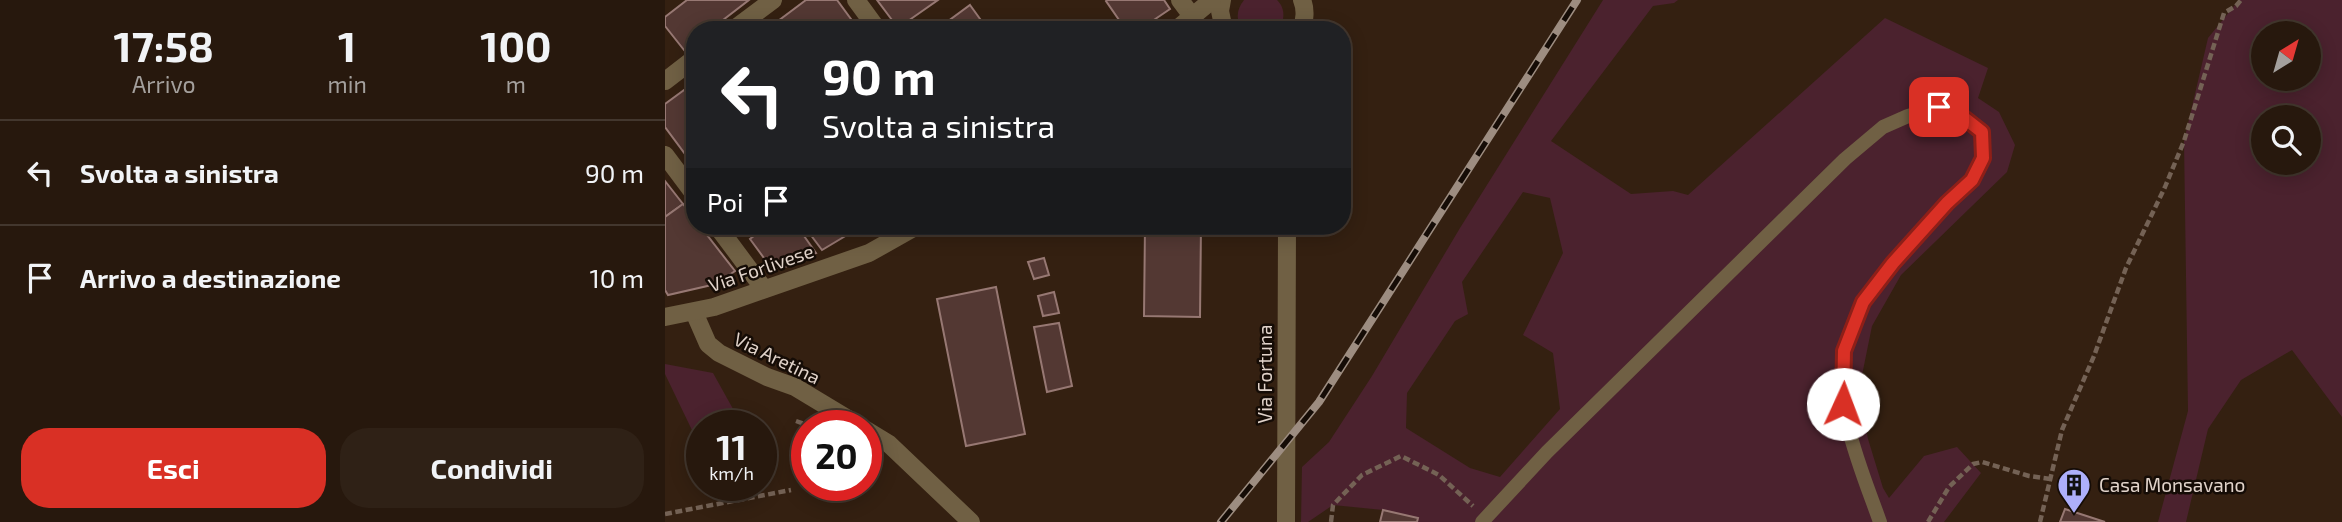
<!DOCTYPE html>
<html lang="it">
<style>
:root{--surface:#27180d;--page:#2f2116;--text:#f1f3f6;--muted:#a4a09d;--line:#43372e;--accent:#d93025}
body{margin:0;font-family:"Exo 2",sans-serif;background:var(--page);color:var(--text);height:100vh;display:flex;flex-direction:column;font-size:26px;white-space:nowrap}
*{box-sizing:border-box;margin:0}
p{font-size:23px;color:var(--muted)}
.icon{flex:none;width:38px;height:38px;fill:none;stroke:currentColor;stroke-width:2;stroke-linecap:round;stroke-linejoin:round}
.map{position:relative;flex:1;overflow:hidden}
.panel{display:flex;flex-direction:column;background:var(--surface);width:665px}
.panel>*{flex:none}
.top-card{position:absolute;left:21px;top:21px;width:665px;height:214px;border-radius:28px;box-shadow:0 4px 18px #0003,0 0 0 2px var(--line);background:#202124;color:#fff;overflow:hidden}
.needle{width:46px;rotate:37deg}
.tools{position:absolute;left:1586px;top:21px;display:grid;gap:14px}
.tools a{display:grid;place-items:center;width:70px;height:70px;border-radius:50%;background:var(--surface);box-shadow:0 4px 18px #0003,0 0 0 2px var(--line);font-size:35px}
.speed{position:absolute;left:21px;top:410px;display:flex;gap:14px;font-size:35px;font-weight:700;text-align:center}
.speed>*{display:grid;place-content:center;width:91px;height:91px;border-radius:50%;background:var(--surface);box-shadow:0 4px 18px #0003,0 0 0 2px var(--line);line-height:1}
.speed small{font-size:18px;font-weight:400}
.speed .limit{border:10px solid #d22;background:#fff;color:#111}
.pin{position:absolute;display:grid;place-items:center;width:60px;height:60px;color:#fff;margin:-30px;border-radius:14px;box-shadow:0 4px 10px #0006}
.me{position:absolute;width:77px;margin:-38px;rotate:2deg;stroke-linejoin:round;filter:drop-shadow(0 0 5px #0008)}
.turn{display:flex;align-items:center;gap:24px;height:147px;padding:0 21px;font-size:32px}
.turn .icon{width:91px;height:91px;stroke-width:2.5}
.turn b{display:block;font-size:49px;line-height:60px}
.then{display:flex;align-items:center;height:66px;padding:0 21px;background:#0003;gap:14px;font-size:26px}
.eta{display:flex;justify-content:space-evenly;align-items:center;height:119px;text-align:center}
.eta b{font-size:42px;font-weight:700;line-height:49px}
.button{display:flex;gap:14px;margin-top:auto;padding:14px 21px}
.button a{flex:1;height:80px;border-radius:28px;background:var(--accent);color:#fff;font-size:28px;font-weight:700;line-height:80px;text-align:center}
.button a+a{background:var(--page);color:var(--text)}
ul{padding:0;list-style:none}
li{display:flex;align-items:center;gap:21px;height:105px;padding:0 21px;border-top:2px solid var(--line)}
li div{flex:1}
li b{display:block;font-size:26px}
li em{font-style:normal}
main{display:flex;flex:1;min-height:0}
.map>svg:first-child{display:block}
</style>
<main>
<section class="panel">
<div class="eta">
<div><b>17:58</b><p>Arrivo</p></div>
<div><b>1</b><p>min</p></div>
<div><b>100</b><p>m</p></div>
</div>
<ul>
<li><svg class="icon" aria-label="left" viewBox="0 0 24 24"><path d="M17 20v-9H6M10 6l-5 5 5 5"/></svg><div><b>Svolta a sinistra</b></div><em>90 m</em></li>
<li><svg class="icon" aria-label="arrive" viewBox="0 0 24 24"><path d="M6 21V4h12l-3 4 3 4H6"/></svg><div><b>Arrivo a destinazione</b></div><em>10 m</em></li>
</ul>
<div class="button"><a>Esci</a><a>Condividi</a></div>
</section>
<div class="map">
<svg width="1677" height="522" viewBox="0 0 1677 522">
<rect width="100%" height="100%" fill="#342011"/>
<g fill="#4b222e" fill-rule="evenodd">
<path d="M579,0H612C621,9 619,19 615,30H577C571,19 571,10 579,0Z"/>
<path d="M938,0H1013L1009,3L988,6L886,141L966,194L1008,191L1023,195L1220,18L1323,68L1313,98L1334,112L1350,145L1342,172L1236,275L1207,326L1194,390L1203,439L1218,488L1224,498L1259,456L1292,447L1316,473L1279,522H752L753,518L718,510L668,505L643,522H636L637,467L664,442L707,376L795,228ZM858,192L885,198L898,253L858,335L888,353L895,409L835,477L805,468L741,428L742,393L790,321L803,314L797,282Z"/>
<path d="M1574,0H1677V417L1627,350L1576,380L1543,429L1521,522H1493L1523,411L1519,141L1543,38ZM1643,33V79H1598V33ZM1598,117H1643V163H1598Z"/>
<path d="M0,364L48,373L77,425H37V451L0,374Z"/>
</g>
<g fill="#533833" stroke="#977873" stroke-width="2">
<path d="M22,0H84L45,30H30V42L19,50L0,26V17Z"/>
<path d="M141,0H172L194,30H101Z"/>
<path d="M212,0H273L233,28Z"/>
<path d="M442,0H499L505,9L474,30H461L441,1Z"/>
<path d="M305,5L323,30H271Z"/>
<path d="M30,82V159L26,162L0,127V104Z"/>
<path d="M0,181L18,204L0,217Z"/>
<path d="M18,204L30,219V226H35L70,271L51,284L3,295L0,290V217Z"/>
<path d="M102,226H132L151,253L120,267L107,269L85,239Z"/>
<path d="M139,226H197L157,250Z"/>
<path d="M480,226H536L535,317L479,316Z"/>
<path d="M379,258L384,275L369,279L363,262Z"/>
<path d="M331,287L360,434L301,446L272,299Z"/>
<path d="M389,292L394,313L378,316L373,296Z"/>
<path d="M394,323L407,386L382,392L369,327Z"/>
<path d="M1400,509L1440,522H1395Z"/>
<path d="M718,510L753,518L752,522H715Z"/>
</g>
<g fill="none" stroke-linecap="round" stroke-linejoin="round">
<g stroke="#746255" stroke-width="4.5" stroke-dasharray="7 3.5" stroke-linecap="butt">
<path d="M131,421L142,425"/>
<path d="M0,514L126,490"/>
<path d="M666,522L668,505L697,475L736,456L774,475L808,506"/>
<path d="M1263,522L1284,487L1308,464L1317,462L1364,476L1385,479"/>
<path d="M1375,522L1397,430L1429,356L1461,268L1500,187L1519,141L1559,13L1571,6L1576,0"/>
</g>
<path stroke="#706044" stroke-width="14" d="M817,522L882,452L1180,159L1218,127L1243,116L1274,107L1298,117L1317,132C1317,140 1320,151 1318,159C1313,179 1294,190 1281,204C1245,241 1189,299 1179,352C1168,406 1197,471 1215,522"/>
<g stroke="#706044" stroke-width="18">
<path d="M191,0L213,30"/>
<path d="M515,0L527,16"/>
<path d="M68,30L108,0"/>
<path d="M0,81L30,58"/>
<path d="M0,155L30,195"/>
<path d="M52,226L99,289"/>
<path d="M29,312L43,344L54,353L102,377L130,387L193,425"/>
<path d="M201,430L224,444L306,522"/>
</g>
<g stroke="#706044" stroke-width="18">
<path d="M557,0L555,11L559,30"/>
<path d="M511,30L547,0"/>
<path d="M636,30C640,21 641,9 637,0"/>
<path d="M0,317L49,307L204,253L252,226"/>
<path d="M621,522L622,226"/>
</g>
<defs>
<path id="rail" d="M556,522L654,402L912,0"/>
</defs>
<use href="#rail" stroke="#9d8d81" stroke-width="8"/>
<use href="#rail" stroke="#150c06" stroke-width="5" stroke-dasharray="16" stroke-linecap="butt"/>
</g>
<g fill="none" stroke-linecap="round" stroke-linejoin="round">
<defs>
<path id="route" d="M1178,404L1179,351L1198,302L1228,263L1282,203L1307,180L1318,158L1317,132L1298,117L1274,107"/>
</defs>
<use href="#route" stroke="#8d1f18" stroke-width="18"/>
<use href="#route" stroke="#d93025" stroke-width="12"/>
</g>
<defs>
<symbol id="building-pin" viewBox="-11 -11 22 30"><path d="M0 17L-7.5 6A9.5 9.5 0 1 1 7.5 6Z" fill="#adaffb" stroke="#150c06"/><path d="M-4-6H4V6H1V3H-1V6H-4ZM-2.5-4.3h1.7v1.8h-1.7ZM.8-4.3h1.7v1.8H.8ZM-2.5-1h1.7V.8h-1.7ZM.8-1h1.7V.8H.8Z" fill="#111"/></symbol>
</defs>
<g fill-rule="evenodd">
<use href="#building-pin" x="1390" y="466" width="38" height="52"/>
</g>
<g text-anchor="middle" stroke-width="5" stroke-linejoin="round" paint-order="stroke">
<g font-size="19" fill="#e1d3ca" stroke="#150c06">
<text transform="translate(96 268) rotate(-19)" y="7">Via Forlivese</text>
<text transform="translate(112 358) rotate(26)" y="7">Via Aretina</text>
<text transform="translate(600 374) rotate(-90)" y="7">Via Fortuna</text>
</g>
<g font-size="19" fill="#e1d3ca" stroke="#150c06" text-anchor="start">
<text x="1434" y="492">Casa Monsavano</text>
</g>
</g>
</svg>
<div class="tools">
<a><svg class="needle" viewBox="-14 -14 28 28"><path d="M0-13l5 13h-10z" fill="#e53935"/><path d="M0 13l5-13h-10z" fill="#a4a09d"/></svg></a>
<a><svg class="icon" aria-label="search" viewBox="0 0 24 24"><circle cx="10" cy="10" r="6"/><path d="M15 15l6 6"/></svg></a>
</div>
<div class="speed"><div>11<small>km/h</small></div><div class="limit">20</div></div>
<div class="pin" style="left:1274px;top:107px;background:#d93025"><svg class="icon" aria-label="arrive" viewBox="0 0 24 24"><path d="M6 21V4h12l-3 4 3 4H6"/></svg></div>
<svg class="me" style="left:1178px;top:404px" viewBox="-20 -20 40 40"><circle r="19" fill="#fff"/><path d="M0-13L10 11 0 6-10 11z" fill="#d93025"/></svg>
<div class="top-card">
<div class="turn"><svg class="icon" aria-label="left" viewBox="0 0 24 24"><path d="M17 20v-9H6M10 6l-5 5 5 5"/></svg><div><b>90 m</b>Svolta a sinistra</div></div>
<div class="then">Poi<svg class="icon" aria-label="arrive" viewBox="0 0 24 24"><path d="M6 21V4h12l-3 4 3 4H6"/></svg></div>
</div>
</div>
</main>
